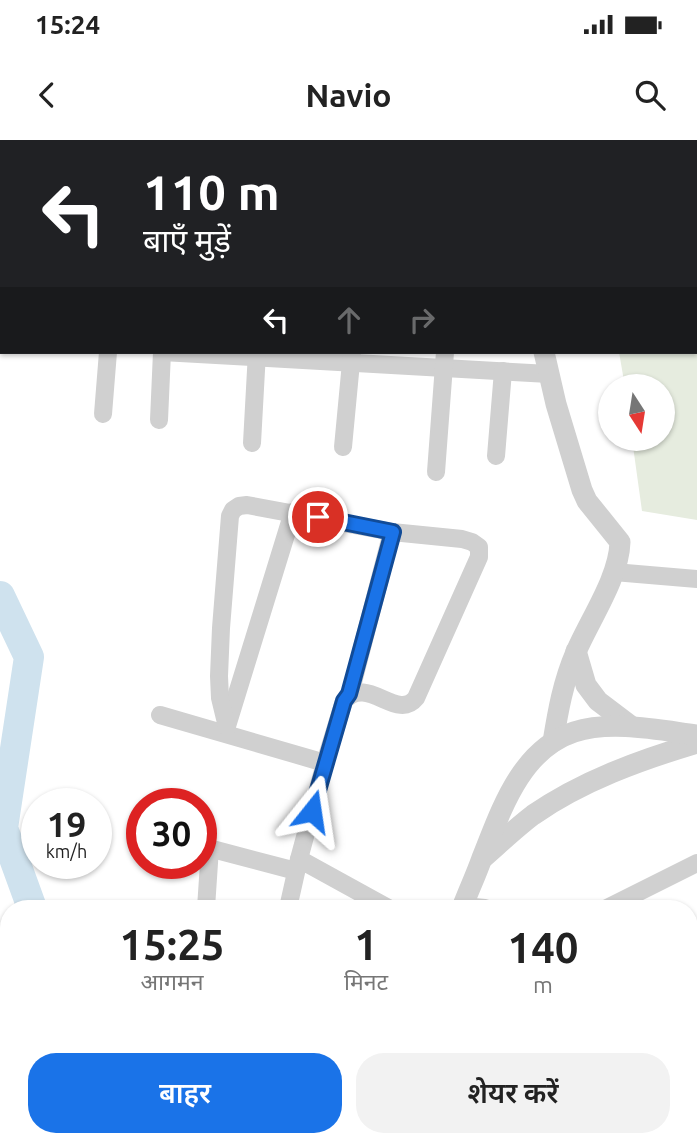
<!DOCTYPE html>
<html lang="hi">
<meta charset="utf-8">
<style>
:root{--surface:#fff;--page:#f2f2f2;--text:#222;--muted:#767676;--accent:#1a73e8}
body{margin:0;font-family:Ubuntu,"Noto Sans Devanagari",sans-serif;background:var(--page);color:var(--text);height:100vh;display:flex;flex-direction:column;font-size:26px;white-space:nowrap}
*{box-sizing:border-box;margin:0}
p{font-size:23px;color:var(--muted)}
.icon{flex:none;width:38px;height:38px;fill:none;stroke:currentColor;stroke-width:2;stroke-linecap:round;stroke-linejoin:round}
.map{position:relative;flex:1;overflow:hidden}
.details{position:absolute;left:0px;top:760px;width:698px;height:247px;display:flex;flex-direction:column;background:var(--surface);border-radius:28px 28px 0 0;box-shadow:0 2px 5px #0004}
.details>*{flex:none}
.hud{position:absolute;left:0px;top:0px;width:698px;height:214px;box-shadow:0 2px 5px #0004;background:#202124;color:#fff;overflow:hidden}
.needle{width:46px;rotate:168deg}
.tools{position:absolute;left:598px;top:234px;display:grid;gap:14px}
.tools a{display:grid;place-items:center;width:77px;height:77px;border-radius:50%;background:var(--surface);box-shadow:0 2px 5px #0004;font-size:35px}
.speed{position:absolute;left:21px;top:648px;display:flex;gap:14px;font-size:35px;font-weight:700;text-align:center}
.speed>*{display:grid;place-content:center;width:91px;height:91px;border-radius:50%;background:var(--surface);box-shadow:0 2px 5px #0004;line-height:1}
.speed small{font-size:18px;font-weight:400}
.speed .limit{border:10px solid #d22;background:#fff;color:#111}
.pin{position:absolute;display:grid;place-items:center;width:60px;height:60px;color:#fff;margin:-30px;border:4px solid #fff;border-radius:50%;box-shadow:0 2px 7px #0007}
.me{position:absolute;width:77px;margin:-38px;rotate:15deg;stroke-linejoin:round;filter:drop-shadow(0 0 5px #0008)}
.turn{display:flex;align-items:center;gap:24px;height:147px;padding:0 28px;font-size:32px}
.turn .icon{width:91px;height:91px;stroke-width:2.5}
.turn b{display:block;font-size:49px;line-height:60px}
.lanes{display:flex;align-items:center;height:66px;padding:0 28px;background:#0003;justify-content:center;gap:35px;direction:ltr}
.lanes .off{opacity:.35}
.eta{display:flex;justify-content:space-evenly;align-items:center;height:119px;text-align:center}
.eta b{font-size:42px;font-weight:600;line-height:49px}
.button{display:flex;gap:14px;margin-top:auto;padding:14px 28px}
.button a{flex:1;height:80px;border-radius:28px;background:var(--accent);color:#fff;font-size:28px;font-weight:600;line-height:80px;text-align:center}
.button a+a{background:var(--page);color:var(--text)}
.status{display:flex;justify-content:space-between;align-items:center;height:49px;padding:0 35px;background:var(--surface);direction:ltr}
.status svg{height:19px;fill:currentColor}
header{display:flex;justify-content:space-between;align-items:center;height:91px;padding:0 28px;background:var(--surface);font-size:32px;font-weight:600}
.map>svg:first-child{display:block}
</style>
<div class="status"><b>15:24</b><svg viewBox="0 0 49 12"><path d="M0 12V9h3v3zM5 12V6h3v6zM10 12V3h3v9zM15 12V0h3v12zM26 1h20v11H26zM47 4h2v5h-2z"/></svg></div>
<header><svg class="icon" aria-label="back" viewBox="0 0 24 24"><path d="M15 5l-7 7 7 7"/></svg>Navio<svg class="icon" aria-label="search" viewBox="0 0 24 24"><circle cx="10" cy="10" r="6"/><path d="M15 15l6 6"/></svg></header>
<div class="map">
<svg width="697" height="1005" viewBox="0 0 697 1005">
<rect width="100%" height="100%" fill="#fff"/>
<path fill="#e6ecdf" d="M589,0H697V380L642,371L632,299H663V247H625L619,212H696V2H589Z"/>
<g fill="none" stroke-linecap="round" stroke-linejoin="round">
<g stroke="#cfe2ee" stroke-width="30">
<path d="M0,456L29,517L3,688L32,768"/>
<path d="M0,918L9,896"/>
</g>
<g stroke="#d0d0d0" stroke-width="18">
<path d="M67,2L74,0"/>
<path d="M0,11L2,12"/>
<path d="M162,212L549,234"/>
<path d="M103,274L108,212"/>
<path d="M159,280L162,212"/>
<path d="M252,303L257,212"/>
<path d="M343,307L352,212"/>
<path d="M496,316L503,231"/>
<path d="M436,332L445,212"/>
<path d="M614,432L697,439"/>
<path d="M350,554L392,392"/>
<path d="M160,575L325,623L299,719"/>
<path d="M227,586L293,372"/>
<path d="M227,587L220,558L219,536L221,488L230,376L233,370L239,366L247,365L392,392L462,399L472,402L479,407V417L416,558C397,582 367,534 344,561L325,623"/>
<path d="M201,706L296,731"/>
<path d="M463,766L485,768"/>
<path d="M206,768L210,708"/>
<path d="M288,768L299,719L388,768"/>
<path d="M607,768L697,723"/>
<path d="M690,848L697,844"/>
<path d="M690,959L697,956"/>
<path d="M192,998L209,1005"/>
<path d="M358,998L359,1005"/>
<path d="M613,998L614,1005"/>
<path d="M232,1005L234,998"/>
<path d="M325,1005L329,998"/>
</g>
<g stroke="#d0d0d0" stroke-width="21">
<path d="M485,0L486,2"/>
<path d="M544,212L556,264L582,350L587,361L620,402C619,438 590,479 576,512C563,542 558,571 553,602"/>
<path d="M576,511L586,545L598,561L631,586"/>
<path d="M484,717C500,703 516,688 533,675C582,641 640,620 697,603"/>
<path d="M462,768C468,752 476,735 482,718C501,671 520,610 574,592C611,580 659,590 697,595"/>
<path d="M456,998L457,1005"/>
</g>
</g>
<g fill="none" stroke-linecap="round" stroke-linejoin="round">
<defs>
<path id="route" d="M312,671L344,561L349,554L393,392L318,377"/>
</defs>
<use href="#route" stroke="#114b97" stroke-width="18"/>
<use href="#route" stroke="#1a73e8" stroke-width="12"/>
</g>
</svg>
<div class="tools">
<a><svg class="needle" viewBox="-14 -14 28 28"><path d="M0-13l5 13h-10z" fill="#e53935"/><path d="M0 13l5-13h-10z" fill="#767676"/></svg></a>
</div>
<div class="speed"><div>19<small>km/h</small></div><div class="limit">30</div></div>
<div class="pin" style="left:318px;top:377px;background:#d93025"><svg class="icon" aria-label="arrive" viewBox="0 0 24 24"><path d="M6 21V4h12l-3 4 3 4H6"/></svg></div>
<svg class="me" style="left:312px;top:671px" viewBox="-20 -20 40 40"><path d="M0-17L14 15 0 8-14 15z" fill="#1a73e8" stroke="#fff" stroke-width="4"/></svg>
<div class="hud">
<div class="turn"><svg class="icon" aria-label="left" viewBox="0 0 24 24"><path d="M17 20v-9H6M10 6l-5 5 5 5"/></svg><div><b>110 m</b>बाएँ मुड़ें</div></div>
<div class="lanes"><svg class="icon" aria-label="left" viewBox="0 0 24 24"><path d="M17 20v-9H6M10 6l-5 5 5 5"/></svg><svg class="icon off" aria-label="ahead" viewBox="0 0 24 24"><path d="M12 20V5M6 11l6-6 6 6"/></svg><svg class="icon off" aria-label="right" viewBox="0 0 24 24"><path d="M7 20v-9h11M14 6l5 5-5 5"/></svg></div>
</div>
<section class="details">
<div class="eta">
<div><b>15:25</b><p>आगमन</p></div>
<div><b>1</b><p>मिनट</p></div>
<div><b>140</b><p>m</p></div>
</div>
<div class="button"><a>बाहर</a><a>शेयर करें</a></div>
</section>
</div>
